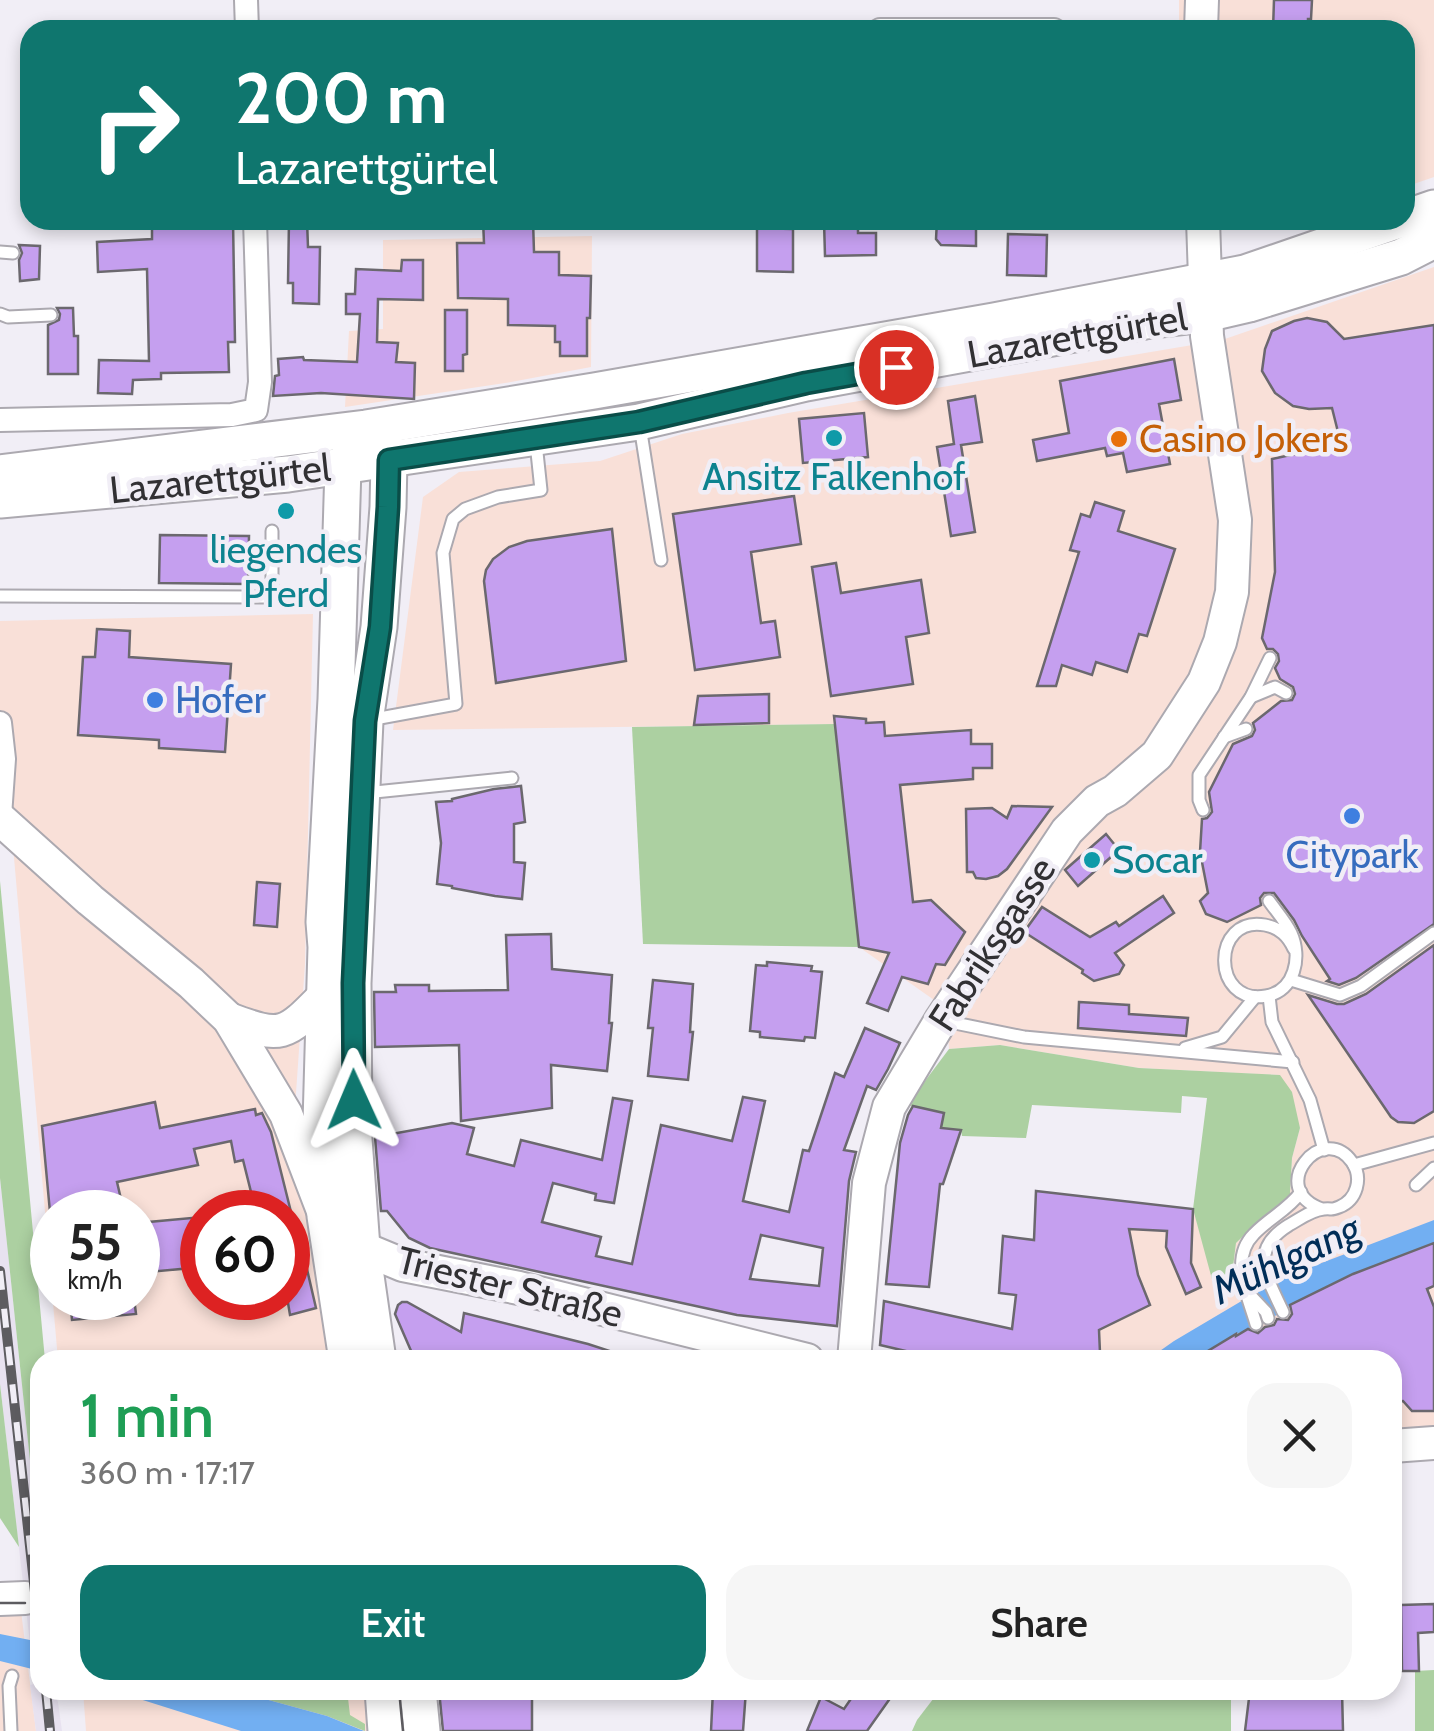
<!DOCTYPE html>
<meta charset="utf-8">
<style>
:root{--surface:#fff;--page:#f6f6f6;--text:#222;--muted:#767676;--accent:#0f766e}
body{margin:0;font-family:Cabin,sans-serif;background:var(--page);color:var(--text);height:100vh;display:flex;flex-direction:column;font-size:38px;white-space:nowrap}
*{box-sizing:border-box;margin:0}
p{font-size:32px;color:var(--muted)}
.icon{flex:none;width:55px;height:55px;fill:none;stroke:currentColor;stroke-width:2;stroke-linecap:round;stroke-linejoin:round}
.map{position:relative;flex:1;overflow:hidden}
.details{position:absolute;left:30px;top:1350px;width:1372px;height:350px;display:flex;flex-direction:column;background:var(--surface);border-radius:30px;box-shadow:0 5px 15px #0003}
.details>*{flex:none}
.hud{position:absolute;left:20px;top:20px;width:1395px;height:210px;border-radius:30px;box-shadow:0 5px 15px #0003;background:#0f766e;color:#fff;overflow:hidden}
.speed{position:absolute;left:30px;top:1190px;display:flex;gap:20px;font-size:50px;font-weight:700;text-align:center}
.speed>*{display:grid;place-content:center;width:130px;height:130px;border-radius:50%;background:var(--surface);box-shadow:0 5px 15px #0003;line-height:1}
.speed small{font-size:25px;font-weight:400}
.speed .limit{border:15px solid #d22;background:#fff;color:#111}
.pin{position:absolute;display:grid;place-items:center;width:85px;height:85px;color:#fff;margin:-42px;border:5px solid #fff;border-radius:50%;box-shadow:0 2px 10px #0007}
.me{position:absolute;width:110px;margin:-55px;rotate:359deg;stroke-linejoin:round;filter:drop-shadow(0 0 8px #0008)}
.turn{display:flex;align-items:center;gap:35px;height:210px;padding:0 50px;font-size:45px}
.turn .icon{width:130px;height:130px;stroke-width:2.5}
.turn b{display:block;font-size:70px;line-height:85px}
.round{display:grid;place-items:center;flex:none;width:105px;height:105px;border-radius:30px;background:var(--page)}
.head{display:flex;align-items:center;justify-content:space-between;height:170px;padding:0 50px}
h1{font-size:60px;font-weight:600;line-height:75px;color:#1e9e55}
.button{display:flex;gap:20px;margin-top:auto;padding:20px 50px}
.button a{flex:1;height:115px;border-radius:30px;background:var(--accent);color:#fff;font-size:40px;font-weight:600;line-height:115px;text-align:center}
.button a+a{background:var(--page);color:var(--text)}
.map>svg:first-child{display:block}
</style>
<div class="map">
<svg width="1434" height="1731" viewBox="0 0 1434 1731">
<rect width="100%" height="100%" fill="#f1eef6"/>
<g fill="#f9e0d8" fill-rule="evenodd">
<path d="M1179,0H1434V177L1405,187V30H1179Z"/>
<path d="M592,236L591,367L511,382L345,407L349,331L383,329V240Z"/>
<path d="M1434,267V1443L1393,1446L1392,1360H1096L1073,1195L1193,1209L1217,1293L1236,1280L1233,1267L1236,1243L1260,1220L1277,1208L1290,1194L1292,1158L1300,1128L1279,1075L1139,1068L1000,1045L949,1049L946,1006L934,1000L859,947L835,724L393,730L423,497L459,472L600,461L682,434L788,413L1222,340Z"/>
<path d="M313,614L305,964L293,1136L340,1360H58L10,812L0,802V621ZM52,1212H138V1298H52ZM202,1212H288V1298H202Z"/>
<path d="M19,1595L36,1731H0V1596Z"/>
<path d="M83,1690H375L378,1731H86Z"/>
</g>
<path fill="#e8e2f0" d="M0,1178L32,1479L40,1519V1690H53L58,1702L62,1731H36L30,1685L34,1684L29,1635L0,1384Z"/>
<g fill="#acd0a1">
<path d="M835,724L859,947L643,944L632,727Z"/>
<path d="M0,881L45,1360H40V1521L32,1479L0,1178Z"/>
<path d="M1000,1045L1139,1068L1280,1075L1292,1092L1300,1128L1292,1158L1290,1194L1277,1208L1260,1220L1236,1243L1233,1267L1236,1280L1216,1294L1193,1209L1207,1098L1182,1096L1181,1113L1032,1105L1026,1138L962,1136L961,1130L941,1128L943,1113L907,1105L949,1049Z"/>
<path d="M0,1384L19,1547L0,1518Z"/>
<path d="M1434,1670V1731H1415V1671Z"/>
<path d="M232,1690H347L350,1715L365,1724V1731L327,1716Z"/>
<path d="M940,1690H1231V1731H912L917,1720Z"/>
</g>
<g fill="#72aff2">
<path d="M1434,1220V1243L1353,1274L1290,1305L1283,1312L1242,1332L1235,1334L1193,1360H1147L1174,1341L1277,1280Z"/>
<path d="M0,1634L40,1642V1671L0,1661Z"/>
<path d="M111,1690H232L327,1716L364,1731H241Z"/>
</g>
<g fill="#c59fef" stroke="#6b686e" stroke-width="2.5" fill-rule="evenodd">
<path d="M1274,0H1312L1311,19H1308V30H1273Z"/>
<path d="M201,220H233L235,342H228L229,372L161,373V379L133,380L132,394L98,393L99,360L149,361L147,269L98,272L97,242L152,239V227L202,225Z"/>
<path d="M289,220H307L308,247H320L319,304L293,303V283H288Z"/>
<path d="M483,220H533L534,252H559V275L591,276L590,318H587V356H560V342H555V326L508,325V299L458,298L457,243H484Z"/>
<path d="M937,220L976,221V246L941,245L936,239Z"/>
<path d="M824,221H858V233H876V255L825,256Z"/>
<path d="M757,228L793,229V272L757,271Z"/>
<path d="M1008,234L1047,235L1046,276L1007,275Z"/>
<path d="M19,245L40,246L39,279L20,281L19,260L22,253Z"/>
<path d="M402,260H423V300L378,299L377,342L398,343L396,362L415,363L414,399L321,393L273,396L275,376L279,375L278,359L303,357L304,360L357,362L360,314H346V294H355L356,269L401,271Z"/>
<path d="M57,308H73L74,336H78V374H48V325L59,320L60,314Z"/>
<path d="M445,310H467V354L463,355V371H445Z"/>
<path d="M1307,318L1327,322L1344,339L1434,325V924L1356,978L1339,985L1327,981L1330,979L1302,936L1294,920L1274,893H1264L1260,898L1261,905L1227,922L1206,914L1200,901L1208,893L1200,852L1202,819L1207,818L1212,812L1209,792L1233,744L1252,736L1255,730L1253,723L1281,701L1292,700L1295,694L1293,687L1280,679L1275,668L1279,661L1278,654L1273,649H1267L1262,638L1275,572L1272,459L1341,444L1332,408L1309,409L1293,406L1275,393L1262,371L1265,349L1272,331L1294,321Z"/>
<path d="M1174,359L1181,400L1159,404L1170,464L1127,472L1123,453L1107,456L1105,448L1037,461L1033,440L1069,433L1060,381Z"/>
<path d="M975,396L982,442L961,445L975,532L951,536L937,447L954,444L948,401Z"/>
<path d="M864,413L868,457L803,463L799,419Z"/>
<path d="M794,496L801,544L751,552L761,623L775,621L780,657L695,670L673,514Z"/>
<path d="M1095,502L1124,511L1118,531L1175,549L1147,636L1139,634L1127,672L1096,662L1092,675L1062,665L1056,686H1037L1079,552L1070,550L1081,514L1090,517Z"/>
<path d="M612,529L626,661L496,683L484,581L486,570L493,559L509,547L527,541Z"/>
<path d="M160,535L249,536L248,584L159,583Z"/>
<path d="M836,563L841,593L921,580L929,633L906,637L913,684L831,696L812,567Z"/>
<path d="M97,629L130,631L129,657L231,664L225,752L159,748V740L78,735L83,657H95Z"/>
<path d="M769,694V723L694,725L698,696Z"/>
<path d="M834,716L866,719V723L884,722L885,736L971,730V744H992V768H973V779L900,785L913,902L931,900L965,932L945,965L936,964L928,984L902,977L888,1011L867,1003L889,953L859,947Z"/>
<path d="M521,786L525,822L514,824V862L525,863L522,899L495,896L452,888V886L437,884L441,843L436,802L452,801V799L494,789Z"/>
<path d="M1012,806L1052,807L1007,869L998,876L986,879L976,878L973,872H967L966,809L992,808L1007,818Z"/>
<path d="M1106,834L1119,850L1078,886L1065,870Z"/>
<path d="M257,882L280,884L277,927L254,925Z"/>
<path d="M1163,896L1174,913L1115,953L1124,965L1119,974L1094,981L1082,973L1083,970L1024,932L1042,907L1090,937L1116,922L1119,926Z"/>
<path d="M551,934L552,969L612,975L609,1023H612L607,1071L551,1065L552,1108L461,1121L459,1045L375,1047L374,992H396L395,985H429V991L508,990L506,935Z"/>
<path d="M1434,945V1111L1414,1123L1398,1122L1391,1117L1308,995L1337,1004H1344L1366,994Z"/>
<path d="M767,962L812,966L811,971L822,972L815,1038L805,1037L804,1041L760,1037V1032L750,1031L756,965L767,966Z"/>
<path d="M653,980L693,984L690,1032H693L688,1080L648,1076L653,1028H648Z"/>
<path d="M1079,1002L1129,1005V1014L1188,1018L1186,1036L1078,1028Z"/>
<path d="M865,1028L900,1043L888,1069L876,1090L867,1086L844,1150L856,1152L849,1181L837,1326L737,1315L430,1248L409,1238L387,1211H381L375,1137L452,1123L474,1128L467,1154L514,1166L521,1140L602,1160L613,1098L632,1101L614,1203L595,1200L596,1194L553,1183L542,1222L601,1237L596,1256L632,1264L661,1125L732,1141L743,1097L765,1101L743,1201L789,1212L803,1150L809,1151L835,1073L844,1077ZM761,1235L823,1248L819,1286L750,1279Z"/>
<path d="M155,1102L160,1128L255,1109L256,1115L262,1113L271,1132L291,1212H256L243,1160L235,1162L231,1141L194,1149L198,1165L117,1182L124,1212H50L42,1126Z"/>
<path d="M913,1106L944,1113L941,1128L961,1130L943,1184H940L929,1287L886,1284L900,1143L908,1115Z"/>
<path d="M1036,1191L1193,1209L1191,1263L1201,1287L1186,1294L1166,1247L1167,1231L1129,1229L1138,1275L1150,1305L1099,1330L1100,1353L1089,1352L1087,1360H944L880,1345L884,1301L1012,1329L1016,1295L999,1293L1003,1236L1034,1240Z"/>
<path d="M202,1217V1267L138,1273V1223Z"/>
<path d="M1434,1243V1286L1427,1289L1434,1307V1411H1412L1403,1401L1392,1402V1360H1193L1236,1334V1336L1248,1329L1258,1333L1265,1327L1274,1325L1277,1319L1288,1320L1292,1314L1290,1305L1353,1274Z"/>
<path d="M303,1252L316,1308L290,1315L288,1303V1256Z"/>
<path d="M70,1298H134L136,1314L72,1320Z"/>
<path d="M402,1302H407L461,1332L464,1313L588,1344L622,1355L621,1360H415L395,1314L398,1305Z"/>
<path d="M1434,1604V1632L1418,1633L1419,1671H1402L1401,1605Z"/>
<path d="M439,1690H532V1731H443Z"/>
<path d="M713,1690H746L743,1731H711Z"/>
<path d="M857,1690H896L867,1731H807L821,1697L844,1709Z"/>
<path d="M1250,1690L1342,1691L1343,1731H1245Z"/>
</g>
<g fill="none" stroke-linecap="round" stroke-linejoin="round">
<defs>
<g id="lane">
<path d="M0,252L13,253"/>
<path d="M0,314L8,317L51,315"/>
<path d="M640,426L661,560"/>
<path d="M0,596L272,597V531"/>
<path d="M1251,697L1275,687L1286,693"/>
<path d="M369,720L456,704L443,553L453,519L465,509L498,497L541,490L536,443"/>
<path d="M1224,737L1246,729"/>
<path d="M365,793L512,778"/>
<path d="M1203,810L1199,800V775L1251,697L1270,658"/>
<path d="M1269,901C1276,911 1286,922 1291,933C1302,957 1295,991 1266,996C1211,1006 1211,915 1265,925C1280,928 1288,936 1294,949"/>
<path d="M1291,980L1340,995L1361,986L1434,933"/>
<path d="M1269,996L1272,1022L1310,1100L1324,1150"/>
<path d="M945,1021L1024,1037L1293,1062"/>
<path d="M1185,1048L1222,1037L1255,997"/>
<path d="M1354,1165L1434,1143"/>
<path d="M1416,1185L1434,1168"/>
<path d="M1249,1294L1266,1312L1268,1318"/>
<path d="M1283,1312C1267,1277 1248,1250 1289,1225C1300,1219 1311,1210 1324,1209C1334,1208 1329,1211 1339,1207C1357,1200 1363,1178 1352,1162C1323,1120 1265,1189 1322,1209"/>
<path d="M1256,1324C1248,1296 1229,1259 1254,1234C1269,1218 1288,1210 1301,1192"/>
<path d="M11,1731L9,1686L12,1676"/>
</g>
<g id="street">
<path d="M246,0L247,30"/>
<path d="M880,30H1054"/>
<path d="M0,420L232,415L256,410L260,382L255,220"/>
<path d="M0,723L4,759L0,816"/>
</g>
<g id="secondary">
<path d="M1201,30L1202,0"/>
<path d="M0,819L90,900L191,983L229,1019L286,1114L325,1216L362,1248L403,1265L519,1288L807,1360"/>
<path d="M229,1019C282,1039 285,1036 324,996"/>
<path d="M854,1360L869,1183L889,1107L941,1020L1067,831L1097,801L1115,791L1157,755L1204,682L1220,642L1232,592L1235,520L1207,336L1203,220"/>
<path d="M1392,1446L1434,1443"/>
<path d="M0,1599L25,1598"/>
</g>
<g id="primary">
<path d="M1405,218L1434,208"/>
<path d="M0,473L366,428L594,391L994,321L1245,273L1399,220"/>
<path d="M0,500L288,474L639,422L806,383L1145,321L1206,314L1249,304L1401,257L1434,240"/>
<path d="M347,1360L325,1216L321,1123L326,947L324,922L336,699L343,467L355,446"/>
<path d="M378,1360L362,1248L354,1139L353,983L365,721L379,627L388,507L389,460L382,441"/>
<path d="M383,1690L386,1731"/>
<path d="M418,1690L422,1731"/>
</g>
</defs>
<use href="#lane" stroke="#aca9b0" stroke-width="15"/>
<use href="#street" stroke="#aca9b0" stroke-width="26"/>
<use href="#secondary" stroke="#aca9b0" stroke-width="36"/>
<use href="#primary" stroke="#aca9b0" stroke-width="39"/>
<use href="#lane" stroke="#fff" stroke-width="11"/>
<use href="#street" stroke="#fff" stroke-width="22"/>
<use href="#secondary" stroke="#fff" stroke-width="32"/>
<use href="#primary" stroke="#fff" stroke-width="35"/>
<g stroke="#5d5c60" stroke-width="2.5">
<path d="M0,1603H25"/>
<path d="M399,1690L403,1731"/>
</g>
<defs>
<g id="rail">
<path d="M0,1271L40,1638"/>
<path d="M46,1690L50,1731"/>
</g>
</defs>
<use href="#rail" stroke="#5d5c60" stroke-width="10"/>
<use href="#rail" stroke="#f1eef6" stroke-width="6" stroke-dasharray="19" stroke-linecap="butt"/>
</g>
<g fill="none" stroke-linecap="round" stroke-linejoin="round">
<defs>
<path id="route" d="M354,1100L353,983L365,721L380,627L388,507L389,460L639,422L806,383L896,367"/>
</defs>
<use href="#route" stroke="#0a4d48" stroke-width="25"/>
<use href="#route" stroke="#0f766e" stroke-width="18"/>
</g>
<g fill="#0f9aa8" stroke="#f1eef6" stroke-width="4">
<circle cx="834" cy="438" r="10"/>
<circle cx="286" cy="511" r="10"/>
<circle cx="1092" cy="860" r="10"/>
</g>
<circle fill="#e8710a" stroke="#f1eef6" stroke-width="4" cx="1119" cy="439" r="10"/>
<g fill="#3f7fe0" stroke="#f1eef6" stroke-width="4">
<circle cx="155" cy="700" r="10"/>
<circle cx="1352" cy="816" r="10"/>
</g>
<g text-anchor="middle" stroke-width="9" stroke-linejoin="round" paint-order="stroke">
<g font-size="38" fill="#313033" stroke="#f1eef6">
<text transform="translate(1077 336) rotate(-10)" y="13">Lazarettgürtel</text>
<text transform="translate(220 479) rotate(-6)" y="13">Lazarettgürtel</text>
<text transform="translate(992 944) rotate(-57)" y="13">Fabriksgasse</text>
<text transform="translate(510 1287) rotate(14)" y="13">Triester Straße</text>
</g>
<g font-size="38" fill="#c56008" stroke="#f1eef6" text-anchor="start">
<text x="1139" y="452">Casino Jokers</text>
</g>
<g font-size="38" fill="#0d838f" stroke="#f1eef6">
<text x="834" y="490">Ansitz Falkenhof</text>
<text x="286" y="563">liegendes<tspan x="286" dy="44">Pferd</tspan></text>
<text x="1112" y="873" text-anchor="start">Socar</text>
</g>
<g font-size="38" fill="#366cbe" stroke="#f1eef6" text-anchor="start">
<text x="175" y="713">Hofer</text>
<text x="1352" y="868" text-anchor="middle">Citypark</text>
</g>
<g font-size="40" font-style="italic" fill="#012e58" stroke="#f1eef6">
<text transform="translate(1286 1259) rotate(-25)" y="14">Mühlgang</text>
</g>
</g>
</svg>
<div class="speed"><div>55<small>km/h</small></div><div class="limit">60</div></div>
<div class="pin" style="left:896px;top:367px;background:#d93025"><svg class="icon" aria-label="arrive" viewBox="0 0 24 24"><path d="M6 21V4h12l-3 4 3 4H6"/></svg></div>
<svg class="me" style="left:354px;top:1100px" viewBox="-20 -20 40 40"><path d="M0-17L14 15 0 8-14 15z" fill="#0f766e" stroke="#fff" stroke-width="4"/></svg>
<div class="hud">
<div class="turn"><svg class="icon" aria-label="right" viewBox="0 0 24 24"><path d="M7 20v-9h11M14 6l5 5-5 5"/></svg><div><b>200 m</b>Lazarettgürtel</div></div>
</div>
<section class="details">
<div class="head"><div><h1>1 min</h1><p>360 m · 17:17</p></div><a class="round"><svg class="icon" aria-label="close" viewBox="0 0 24 24"><path d="M6 6l12 12M18 6L6 18"/></svg></a></div>
<div class="button"><a>Exit</a><a>Share</a></div>
</section>
</div>
